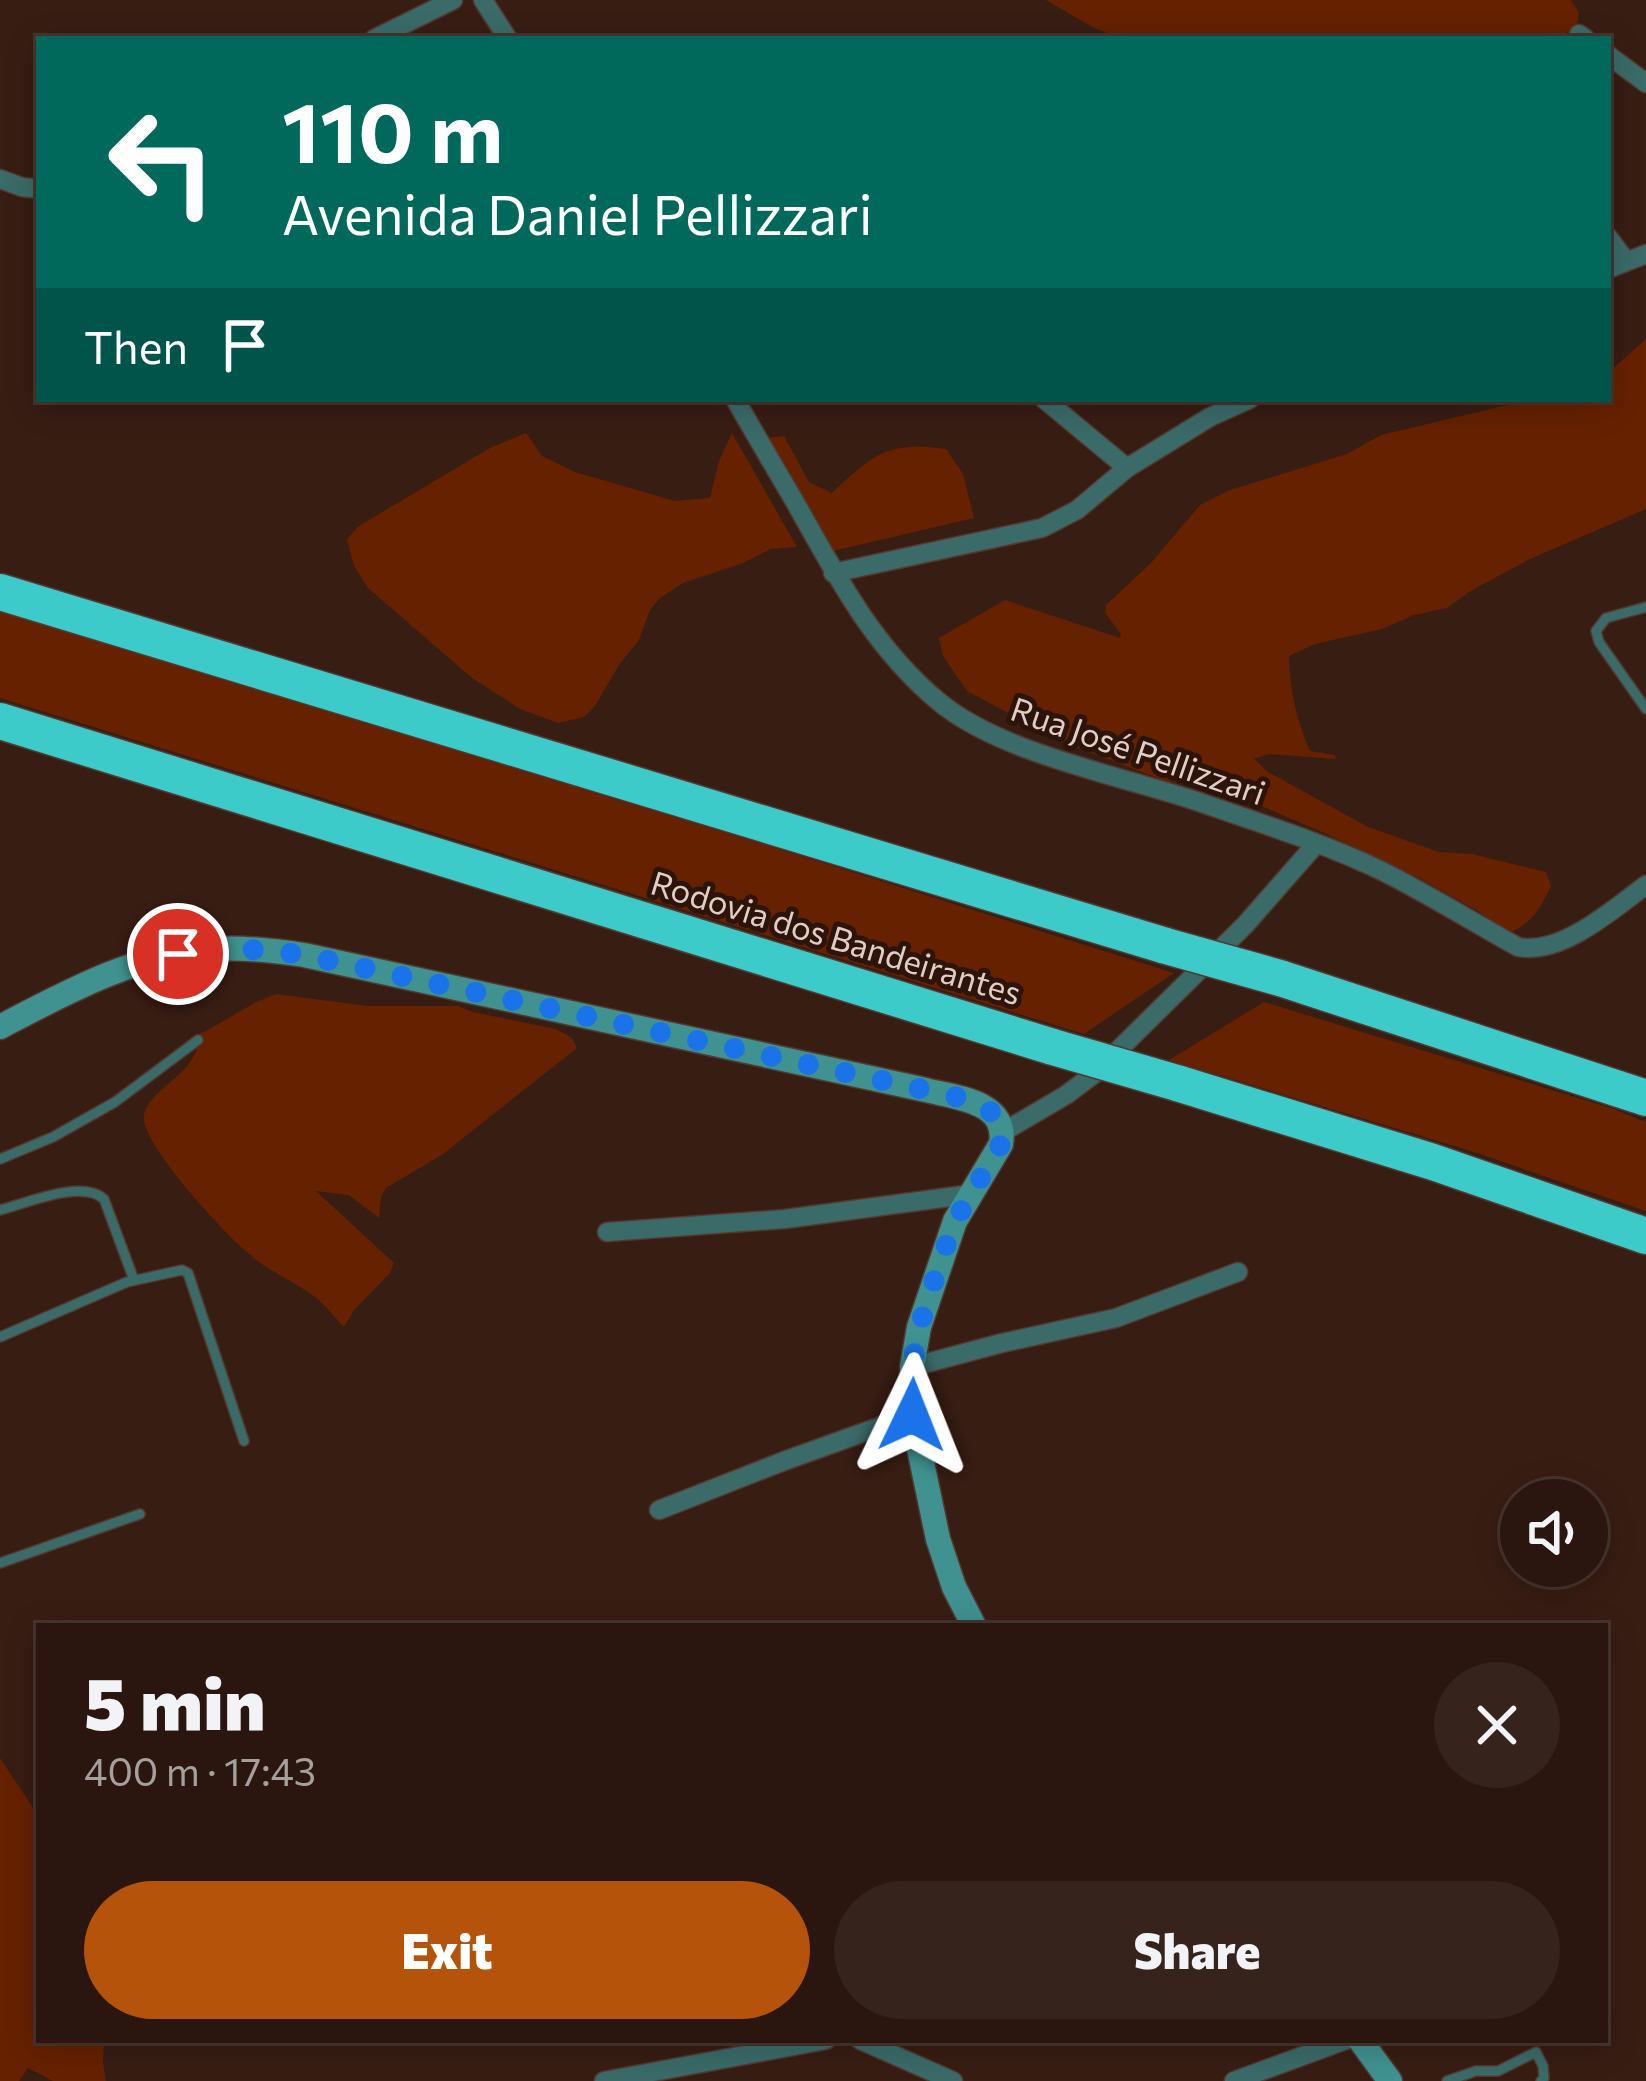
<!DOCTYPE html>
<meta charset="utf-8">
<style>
:root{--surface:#2a160e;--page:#36231c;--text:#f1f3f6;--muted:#a59f9e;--line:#46352e;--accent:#b45309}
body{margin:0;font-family:Commissioner,sans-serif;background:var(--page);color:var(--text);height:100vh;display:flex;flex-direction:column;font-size:45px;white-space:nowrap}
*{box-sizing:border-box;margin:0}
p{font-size:39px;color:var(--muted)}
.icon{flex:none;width:66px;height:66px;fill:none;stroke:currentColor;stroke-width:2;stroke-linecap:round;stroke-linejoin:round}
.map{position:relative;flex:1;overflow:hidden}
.details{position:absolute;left:36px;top:1623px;width:1572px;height:420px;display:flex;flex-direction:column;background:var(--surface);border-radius:0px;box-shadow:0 6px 30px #0003,0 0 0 3px var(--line)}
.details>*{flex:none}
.guide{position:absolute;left:36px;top:36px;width:1575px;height:366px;border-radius:0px;box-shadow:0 6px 30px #0003,0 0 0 3px var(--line);background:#00695c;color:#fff;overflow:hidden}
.fabs{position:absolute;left:1500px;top:1479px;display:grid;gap:24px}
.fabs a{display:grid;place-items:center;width:108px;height:108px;border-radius:50%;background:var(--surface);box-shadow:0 6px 30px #0003,0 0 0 3px var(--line);font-size:60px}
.pin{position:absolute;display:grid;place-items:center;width:102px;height:102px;color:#fff;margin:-51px;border:6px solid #fff;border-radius:50%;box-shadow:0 3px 12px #0007}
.me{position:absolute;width:132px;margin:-66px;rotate:2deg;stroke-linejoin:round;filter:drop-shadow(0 0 9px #0008)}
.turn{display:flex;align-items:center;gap:42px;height:252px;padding:0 48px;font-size:54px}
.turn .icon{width:156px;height:156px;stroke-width:2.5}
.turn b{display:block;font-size:84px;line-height:102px}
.then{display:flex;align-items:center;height:114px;padding:0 48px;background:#0003;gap:24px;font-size:45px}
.round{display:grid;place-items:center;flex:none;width:126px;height:126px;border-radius:63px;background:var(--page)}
.summary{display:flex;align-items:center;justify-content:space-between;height:204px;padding:0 48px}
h1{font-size:72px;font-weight:800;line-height:90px}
.cta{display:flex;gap:24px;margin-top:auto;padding:24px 48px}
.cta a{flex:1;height:138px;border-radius:72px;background:var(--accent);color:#fff;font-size:48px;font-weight:800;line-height:138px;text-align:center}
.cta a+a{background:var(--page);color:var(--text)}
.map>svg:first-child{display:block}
</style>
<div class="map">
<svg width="1646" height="2081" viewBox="0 0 1646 2081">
<rect width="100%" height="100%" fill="#381d13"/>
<g fill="#662100">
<path d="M1046,0H1571L1579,13L1576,28L1552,39H1125L1092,27Z"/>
<path d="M1646,339V509L1530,559L1472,590L1447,608L1414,615L1382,629L1315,644L1289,656C1290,691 1296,719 1310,751L1334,755L1336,759L1269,754L1254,759L1268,772L1368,827L1439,852L1472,854L1546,872L1551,886C1540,909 1532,924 1507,934L1478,911L1419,878L1322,832L1231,793L1163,780L1063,742L967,691L943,656L939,638L1005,600L1120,638L1121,634L1105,613L1106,605L1150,564L1200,505L1230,490L1347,454L1381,435L1533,399H1608V373Z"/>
<path d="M526,433L542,456L575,472L675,501L710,498L719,461L732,433L797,547L771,549L743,563L683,583L660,598L650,610L639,640L619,665L595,706L584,717L558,723L520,709L472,678L368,588L354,566L347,539L359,526L490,448Z"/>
<path d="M784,436L809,482L832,493C873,454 888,441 946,449L963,474L974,518L833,551L766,438Z"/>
<path d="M0,612L763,844L1174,973L1084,1034L0,698Z"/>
<path d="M277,994L367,1006H458L473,1012L556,1029L572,1038L577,1048L443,1154L386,1188L381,1197L379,1218L349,1195L316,1191L394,1263L390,1273L354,1310L344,1327C333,1316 324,1303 311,1294C291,1280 267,1270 249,1254C225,1234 140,1143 144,1116C148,1087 200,1075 199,1034C226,1022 248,1003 277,994Z"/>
<path d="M1264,1002L1614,1109L1646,1122V1211L1474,1152L1169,1060Z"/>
<path d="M0,1758L39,1817V2040H104L103,2063L106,2081H53L28,2068L19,2081H0Z"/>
</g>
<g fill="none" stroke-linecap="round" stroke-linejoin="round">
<defs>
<g id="lane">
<path d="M1646,607L1606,618L1596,631L1599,642L1646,709"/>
<path d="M0,1159L53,1137L115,1102L198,1040"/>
<path d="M0,1210C28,1203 82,1179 104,1199L134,1280"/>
<path d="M0,1337L127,1282L182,1270L188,1273L244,1441"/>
<path d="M0,1563L140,1514"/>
<path d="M1447,2081L1476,2071H1498L1536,2052L1543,2066L1544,2078L1541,2081"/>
</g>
<g id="street">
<path d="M483,0L508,39"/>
<path d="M1579,34L1586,39"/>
<path d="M374,39L453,0"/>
<path d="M1608,55L1646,83"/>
<path d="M0,179L22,187L39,189"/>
<path d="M1608,237L1626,261"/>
<path d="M1608,269L1646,254"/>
<path d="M735,399C755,434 775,468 795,502C836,575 873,647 938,701C1001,754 1123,776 1202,803C1262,824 1324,843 1382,871C1428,894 1473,922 1518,947C1562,955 1612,910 1646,885"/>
<path d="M1044,399L1127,468"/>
<path d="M833,573L1042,528L1077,510L1127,468L1210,417L1250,399"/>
<path d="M1003,1132L1066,1095L1094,1074L1245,925L1316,844"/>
<path d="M607,1232L785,1219L972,1194"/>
<path d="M912,1367L1002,1343L1116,1318L1238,1272"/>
<path d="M659,1510L784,1461L912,1415"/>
<path d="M860,2040L953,2081"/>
<path d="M604,2081L826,2040"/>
<path d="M1234,2081L1346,2040"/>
</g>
<g id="secondary">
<path d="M0,1027C65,993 136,954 210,949C242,947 272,950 304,955L926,1090C957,1098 1008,1101 1001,1144L955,1221L919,1327L912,1367V1415L938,1539L954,1587L974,1626"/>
<path d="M1360,2040L1390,2081"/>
</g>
<g id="highway">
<path d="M0,592L1166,946"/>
<path d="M0,721L1053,1047"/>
<path d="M1280,978L1646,1098"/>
<path d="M1177,1083L1433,1162L1646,1236"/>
</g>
</defs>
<use href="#lane" stroke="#533930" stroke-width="12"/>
<use href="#street" stroke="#533930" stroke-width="21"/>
<use href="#secondary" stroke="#533930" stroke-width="27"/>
<use href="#highway" stroke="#533930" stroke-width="39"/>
<use href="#lane" stroke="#3a6b69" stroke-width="9"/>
<use href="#street" stroke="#3a6b69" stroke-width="18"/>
<use href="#secondary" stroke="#3f9290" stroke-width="24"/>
<use href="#highway" stroke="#3dcbc9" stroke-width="36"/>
<defs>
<g id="highway-bridge">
<path d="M1166,946L1280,978"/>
<path d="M1053,1047L1177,1083"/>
</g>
</defs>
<use href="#highway-bridge" stroke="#533930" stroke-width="39" stroke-linecap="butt"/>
<use href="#highway-bridge" stroke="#3dcbc9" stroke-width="36"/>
</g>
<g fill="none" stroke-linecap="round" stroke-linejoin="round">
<path stroke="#1a73e8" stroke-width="21" stroke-dasharray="0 37.8" d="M178,954C221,946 261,949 304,955L926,1090C957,1098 1008,1101 1001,1144L955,1221L941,1259L919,1328L912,1367V1415"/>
</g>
<g text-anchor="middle" stroke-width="10" stroke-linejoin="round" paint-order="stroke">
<g font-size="33" fill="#dfcdc6" stroke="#2d140a">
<text transform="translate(1138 751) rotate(19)" y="12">Rua José Pellizzari</text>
<text transform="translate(836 938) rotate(17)" y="12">Rodovia dos Bandeirantes</text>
</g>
</g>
</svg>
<div class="fabs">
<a><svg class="icon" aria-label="sound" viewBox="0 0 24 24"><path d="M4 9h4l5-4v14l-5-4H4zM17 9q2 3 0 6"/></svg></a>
</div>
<div class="pin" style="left:178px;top:954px;background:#d93025"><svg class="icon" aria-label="arrive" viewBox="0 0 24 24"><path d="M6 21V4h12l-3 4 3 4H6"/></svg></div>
<svg class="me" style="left:912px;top:1415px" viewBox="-20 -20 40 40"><path d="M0-17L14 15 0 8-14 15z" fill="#1a73e8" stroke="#fff" stroke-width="4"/></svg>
<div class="guide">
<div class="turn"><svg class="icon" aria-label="left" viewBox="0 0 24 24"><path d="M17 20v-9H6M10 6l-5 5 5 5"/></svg><div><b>110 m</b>Avenida Daniel Pellizzari</div></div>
<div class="then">Then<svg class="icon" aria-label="arrive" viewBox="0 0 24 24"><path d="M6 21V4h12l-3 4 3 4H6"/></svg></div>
</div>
<section class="details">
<div class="summary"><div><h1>5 min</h1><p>400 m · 17:43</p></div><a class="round"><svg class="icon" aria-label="close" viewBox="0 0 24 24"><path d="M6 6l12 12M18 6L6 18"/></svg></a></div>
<div class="cta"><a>Exit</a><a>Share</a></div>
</section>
</div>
